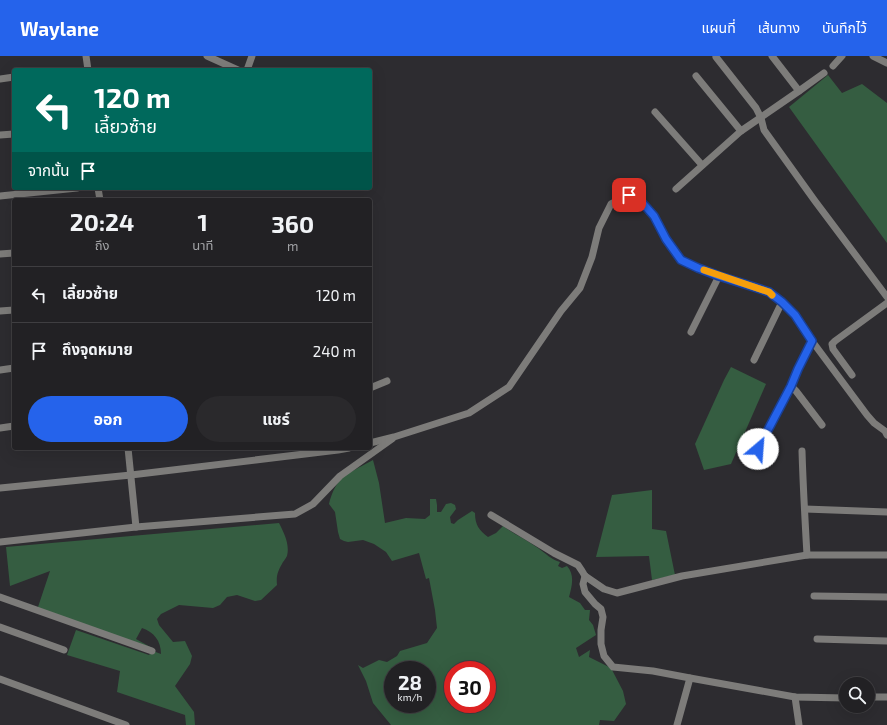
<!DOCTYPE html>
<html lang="th">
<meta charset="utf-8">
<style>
:root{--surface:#222124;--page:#2a292c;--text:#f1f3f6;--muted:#a2a3a6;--line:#3f3e41;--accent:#2563eb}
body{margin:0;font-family:"Exo 2","Noto Sans Thai",sans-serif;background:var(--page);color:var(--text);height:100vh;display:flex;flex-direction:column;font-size:15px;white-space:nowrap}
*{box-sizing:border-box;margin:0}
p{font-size:13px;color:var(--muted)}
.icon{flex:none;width:22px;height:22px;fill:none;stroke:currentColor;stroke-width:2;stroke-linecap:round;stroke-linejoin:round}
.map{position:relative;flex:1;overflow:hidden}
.drawer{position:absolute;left:12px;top:142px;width:360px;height:252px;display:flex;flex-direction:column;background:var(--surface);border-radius:4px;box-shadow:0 4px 16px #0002,0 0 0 1px var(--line)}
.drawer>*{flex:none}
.guide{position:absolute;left:12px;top:12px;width:360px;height:122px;border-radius:4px;box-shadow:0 4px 16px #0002,0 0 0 1px var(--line);background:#00695c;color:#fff;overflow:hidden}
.fabs{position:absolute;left:839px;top:621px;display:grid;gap:8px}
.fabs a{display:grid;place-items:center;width:36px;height:36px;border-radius:50%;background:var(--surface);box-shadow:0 4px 16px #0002,0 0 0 1px var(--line);font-size:20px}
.speed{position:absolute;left:384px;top:605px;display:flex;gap:8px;font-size:20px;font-weight:700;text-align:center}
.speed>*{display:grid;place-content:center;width:52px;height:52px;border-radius:50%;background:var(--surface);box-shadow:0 4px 16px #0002,0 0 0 1px var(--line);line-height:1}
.speed small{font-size:10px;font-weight:400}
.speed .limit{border:6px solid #d22;background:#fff;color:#111}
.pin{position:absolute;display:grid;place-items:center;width:34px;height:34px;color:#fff;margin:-17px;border-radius:8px;box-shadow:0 2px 6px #0006}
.me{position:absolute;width:44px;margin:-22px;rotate:27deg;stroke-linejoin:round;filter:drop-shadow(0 0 3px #0008)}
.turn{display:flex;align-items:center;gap:14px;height:84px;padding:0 16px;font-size:18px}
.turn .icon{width:52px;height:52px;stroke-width:2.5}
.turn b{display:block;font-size:28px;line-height:34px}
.then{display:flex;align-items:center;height:38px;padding:0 16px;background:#0003;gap:8px;font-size:15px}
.eta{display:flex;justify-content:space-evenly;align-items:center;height:68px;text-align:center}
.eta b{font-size:24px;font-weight:700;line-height:28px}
.primary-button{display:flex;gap:8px;margin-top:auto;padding:8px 16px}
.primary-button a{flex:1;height:46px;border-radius:24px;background:var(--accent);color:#fff;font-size:16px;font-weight:700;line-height:46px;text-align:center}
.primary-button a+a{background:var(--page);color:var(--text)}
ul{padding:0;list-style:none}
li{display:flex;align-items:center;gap:12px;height:56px;padding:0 16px;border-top:1px solid var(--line)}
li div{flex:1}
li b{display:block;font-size:15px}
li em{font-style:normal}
header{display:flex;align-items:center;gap:24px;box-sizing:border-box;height:56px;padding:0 20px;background:var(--accent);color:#fff}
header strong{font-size:19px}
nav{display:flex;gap:22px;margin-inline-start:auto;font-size:14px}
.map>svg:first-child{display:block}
</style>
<header>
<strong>Waylane</strong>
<nav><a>แผนที่</a><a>เส้นทาง</a><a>บันทึกไว้</a></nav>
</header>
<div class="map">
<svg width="887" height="669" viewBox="0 0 887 669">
<rect width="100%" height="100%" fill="#2d2c30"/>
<g fill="#355d41" fill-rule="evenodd">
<path d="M828,19L842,37L862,28L887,47V187L789,51Z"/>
<path d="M731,311L766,328L731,408L704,414L695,388L724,324Z"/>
<path d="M373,404L379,427L385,467L406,462L425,463L430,459V443H436L437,449V456H441L446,448L451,447L455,449L456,453L450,461L451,467L454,468L458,464L472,455L475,457C475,469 479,474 488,481L496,477L503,470C514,478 527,484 538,492C545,497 552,504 560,506L558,510L562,512L567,510C575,519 572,530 569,541L580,547L585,554H590L589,564L593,569L596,579L576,592L579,601L590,594L589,601L611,612L623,635L626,648L614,665L600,664L599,669H391L373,647L366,625L358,609L363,612L379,604L387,606L397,600L400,595L427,587L437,572L435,554L429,522L426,523L419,497L392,505L386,496L374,488L363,484L348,486L344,485L340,483L338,476L335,456L329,448C331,439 335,429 342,422C347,417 366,408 373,404ZM393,614H427V648H393ZM453,614H487V648H453Z"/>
<path d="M652,434V473L666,475L675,519L652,524L649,500L596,501L612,439Z"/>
<path d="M279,467C284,477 290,488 287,500C287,500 284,505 283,506C278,515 276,519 277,529L261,544L255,545L237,539L227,541L220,549L213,552L179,549L161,558L157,563L159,569L173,586L185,585L192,600L190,608L175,630L194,656L195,669H186L185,659L117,636L120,615L67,599L76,574L149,599L152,595L37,554L50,515L10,530L6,491ZM142,572C154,576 161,585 161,598L153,595L152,592L136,583Z"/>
</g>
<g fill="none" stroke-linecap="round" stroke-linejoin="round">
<g stroke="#7d7c7a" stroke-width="7">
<path d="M86,0L88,14"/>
<path d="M207,0L238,14"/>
<path d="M772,0L799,35"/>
<path d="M873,0L887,7"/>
<path d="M716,1L756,52L761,62L764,74L815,145L887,241"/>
<path d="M833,10L842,0"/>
<path d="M247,14L252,0"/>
<path d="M696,20L741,75"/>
<path d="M0,23L14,21"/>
<path d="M655,56L702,109"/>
<path d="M0,79L14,78"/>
<path d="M98,132L100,144"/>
<path d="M676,133L741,75L799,35L824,17"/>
<path d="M0,140L77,132"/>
<path d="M0,198L14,197"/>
<path d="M0,255L14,254"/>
<path d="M691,276L719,220"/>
<path d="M754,304L782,246"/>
<path d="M0,314L14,312"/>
<path d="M852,319L833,293L832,288L835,285L887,247"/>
<path d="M791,330L796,335L822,369"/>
<path d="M370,332L387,325"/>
<path d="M0,372L14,370"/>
<path d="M370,387L394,381L469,357L509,331L561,255L580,232L592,201L599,172L611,148L629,139L639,143L654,159L666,183L681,204L698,213L719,220L754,231L769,236L782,246L795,259L812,285L867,359L874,367L885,375L887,379"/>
<path d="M128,392L136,471"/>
<path d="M758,393L791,330L798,313L812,285"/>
<path d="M802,395C803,430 805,464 807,499"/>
<path d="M0,432L131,419L338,394L349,392"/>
<path d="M805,453L887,456"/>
<path d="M491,459L554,497L578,509L582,515L585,520L604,533L617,537L682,520L807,499H887"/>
<path d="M0,486L136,471L295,458L313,448L340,420L392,383"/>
<path d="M585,520L583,528L585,536L595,548L601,553L603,561L601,574V588L604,600L613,611L653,615L690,622L795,641L846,642"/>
<path d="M814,540L887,541"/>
<path d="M0,541L152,595"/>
<path d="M0,571L64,594"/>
<path d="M817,583L887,585"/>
<path d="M0,623L126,669"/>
<path d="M795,641L799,669"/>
<path d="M868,641H887"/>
<path d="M677,669L690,622"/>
</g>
</g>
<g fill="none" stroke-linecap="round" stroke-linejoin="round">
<defs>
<path id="route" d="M629,139L639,143L654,160L666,183L681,204L698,212L719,220L754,231L769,236L782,246L795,259L812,285L798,313L791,330L758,393"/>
</defs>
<use href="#route" stroke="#184099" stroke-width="10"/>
<use href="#route" stroke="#2563eb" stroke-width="7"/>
<path stroke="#f59e0b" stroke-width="7" d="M704,214L754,231L769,236L772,239"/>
</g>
</svg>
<div class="fabs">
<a><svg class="icon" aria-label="search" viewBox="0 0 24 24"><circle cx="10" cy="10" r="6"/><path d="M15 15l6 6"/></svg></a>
</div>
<div class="speed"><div>28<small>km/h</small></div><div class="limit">30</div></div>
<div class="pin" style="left:629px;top:139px;background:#d93025"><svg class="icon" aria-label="arrive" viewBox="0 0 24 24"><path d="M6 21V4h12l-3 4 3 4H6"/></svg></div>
<svg class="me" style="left:758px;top:393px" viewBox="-20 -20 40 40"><circle r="19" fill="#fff"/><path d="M0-13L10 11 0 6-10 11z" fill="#2563eb"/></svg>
<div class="guide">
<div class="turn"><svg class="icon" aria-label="left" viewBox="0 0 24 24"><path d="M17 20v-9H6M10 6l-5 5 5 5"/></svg><div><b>120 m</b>เลี้ยวซ้าย</div></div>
<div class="then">จากนั้น<svg class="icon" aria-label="arrive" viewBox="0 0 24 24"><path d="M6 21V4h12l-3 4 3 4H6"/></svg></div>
</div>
<section class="drawer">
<div class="eta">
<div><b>20:24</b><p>ถึง</p></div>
<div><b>1</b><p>นาที</p></div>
<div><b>360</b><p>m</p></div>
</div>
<ul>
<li><svg class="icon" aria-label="left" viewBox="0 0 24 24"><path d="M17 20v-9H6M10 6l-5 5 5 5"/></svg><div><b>เลี้ยวซ้าย</b></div><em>120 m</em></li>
<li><svg class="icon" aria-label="arrive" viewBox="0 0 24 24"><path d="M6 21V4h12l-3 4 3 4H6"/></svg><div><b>ถึงจุดหมาย</b></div><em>240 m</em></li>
</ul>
<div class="primary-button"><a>ออก</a><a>แชร์</a></div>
</section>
</div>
